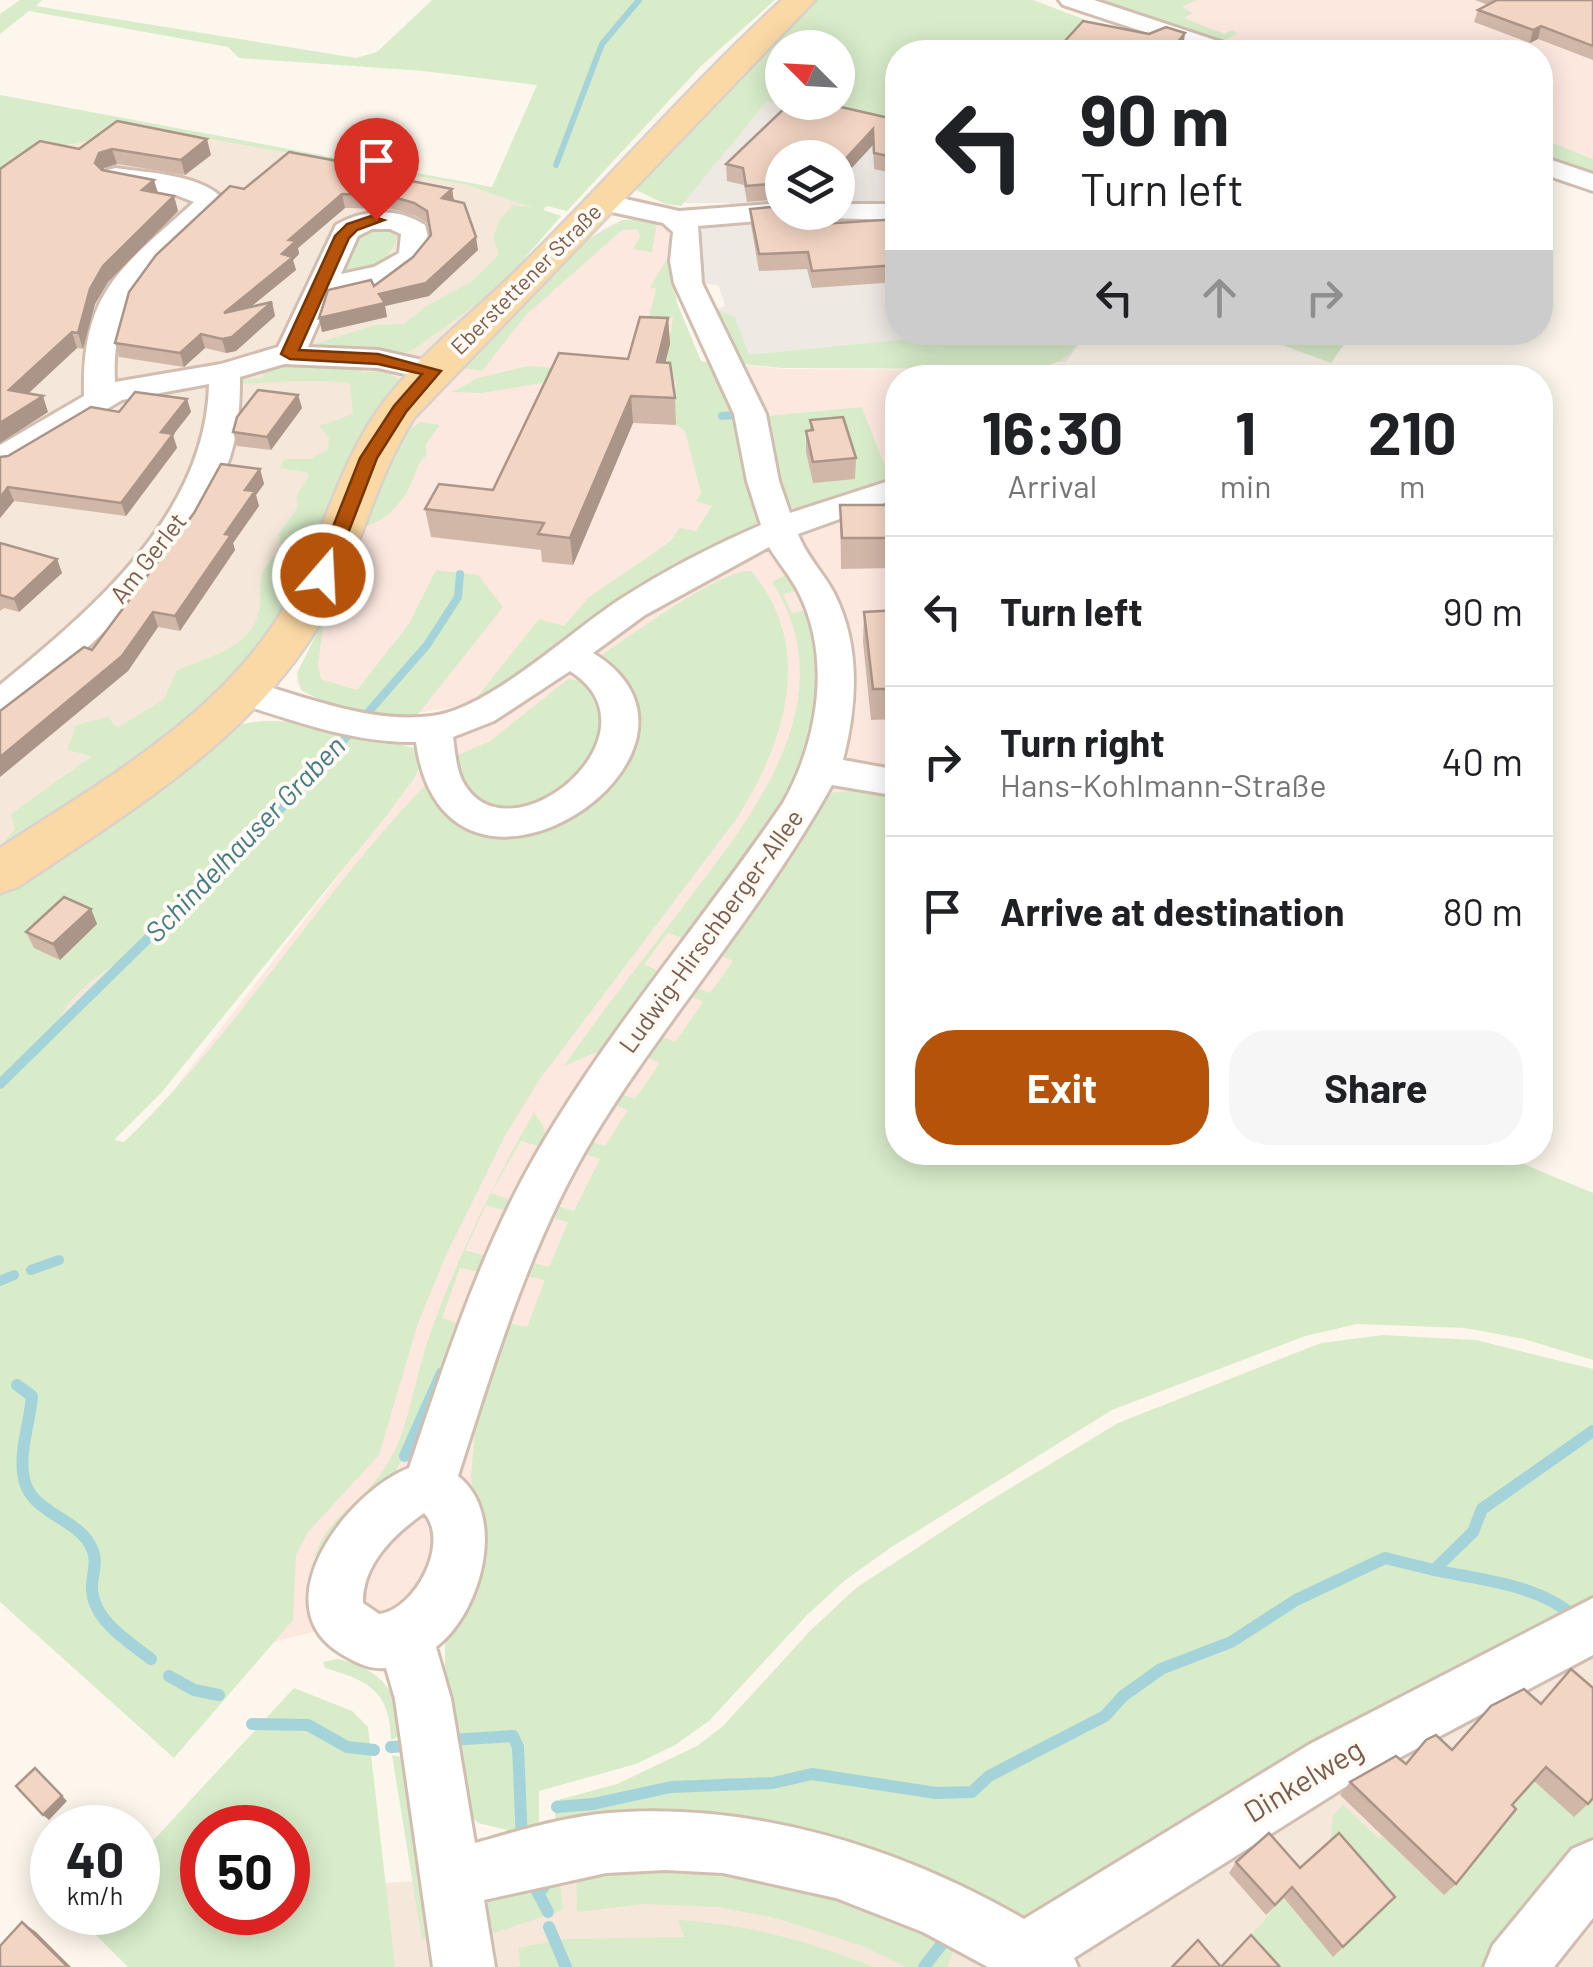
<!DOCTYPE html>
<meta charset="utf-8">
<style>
:root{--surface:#fff;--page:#f6f6f6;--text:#202124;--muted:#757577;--line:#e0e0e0;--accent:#b45309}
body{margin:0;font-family:Barlow,sans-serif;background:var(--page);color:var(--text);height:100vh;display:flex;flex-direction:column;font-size:38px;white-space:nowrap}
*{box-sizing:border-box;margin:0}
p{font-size:32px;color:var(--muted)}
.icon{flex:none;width:55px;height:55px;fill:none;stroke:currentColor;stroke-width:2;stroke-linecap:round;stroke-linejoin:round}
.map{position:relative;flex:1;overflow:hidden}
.drawer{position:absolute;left:885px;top:365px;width:668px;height:800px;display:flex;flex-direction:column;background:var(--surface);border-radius:40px;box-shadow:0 5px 25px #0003}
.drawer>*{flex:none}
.hud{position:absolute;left:885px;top:40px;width:668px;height:305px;border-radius:40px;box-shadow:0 5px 25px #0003;background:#fff;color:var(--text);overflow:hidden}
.needle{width:65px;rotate:294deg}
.buttons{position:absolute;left:765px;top:30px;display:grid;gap:20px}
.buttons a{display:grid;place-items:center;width:90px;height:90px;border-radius:50%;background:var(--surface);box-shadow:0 5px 25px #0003;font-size:50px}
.speed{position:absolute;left:30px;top:1805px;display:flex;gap:20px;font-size:50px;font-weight:700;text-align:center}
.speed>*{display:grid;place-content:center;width:130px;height:130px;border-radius:50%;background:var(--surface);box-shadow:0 5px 25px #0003;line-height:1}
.speed small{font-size:25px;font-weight:400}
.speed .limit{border:15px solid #d22;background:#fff;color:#111}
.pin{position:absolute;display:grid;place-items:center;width:85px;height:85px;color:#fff;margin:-102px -42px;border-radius:50% 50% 50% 0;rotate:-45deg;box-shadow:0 0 10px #0007}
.pin .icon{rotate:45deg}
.me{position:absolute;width:110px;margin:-55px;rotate:19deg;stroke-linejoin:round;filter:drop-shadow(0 0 8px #0008)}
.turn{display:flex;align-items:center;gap:35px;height:210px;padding:0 30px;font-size:45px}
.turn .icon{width:130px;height:130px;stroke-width:2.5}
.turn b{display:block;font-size:70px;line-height:85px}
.lanes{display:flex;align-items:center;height:95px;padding:0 30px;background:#0003;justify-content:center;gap:50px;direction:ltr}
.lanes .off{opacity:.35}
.eta{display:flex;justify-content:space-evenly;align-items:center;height:170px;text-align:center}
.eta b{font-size:60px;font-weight:700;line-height:70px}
.cta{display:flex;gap:20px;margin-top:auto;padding:20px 30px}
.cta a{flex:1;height:115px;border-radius:40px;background:var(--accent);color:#fff;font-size:40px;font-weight:700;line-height:115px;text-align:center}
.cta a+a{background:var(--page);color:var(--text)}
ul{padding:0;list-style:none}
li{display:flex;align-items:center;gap:30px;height:150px;padding:0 30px;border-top:2px solid var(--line)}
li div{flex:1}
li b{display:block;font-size:38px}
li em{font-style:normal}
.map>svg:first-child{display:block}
</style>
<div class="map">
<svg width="1593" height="1967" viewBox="0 0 1593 1967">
<rect width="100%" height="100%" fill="#fdf6ec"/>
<g fill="#f5e8da">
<path d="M154,129L467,185L561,216L404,392L211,706L209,875L0,1097V177L43,149Z"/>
<path d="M1593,1625V1967H395L383,1883L450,1879Z"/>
</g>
<g fill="#fde8e0">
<path d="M1095,0H1593V176L1540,156V52H1242Z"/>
<path d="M633,219L657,222L670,230V272L677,303L701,361L785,369L1020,370L1060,364L1072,366L1058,377L898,378L897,1058L480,1591L232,1652L88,1201L471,704L399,716L316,698L301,690L296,681L324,619L353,530L399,427L590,238L612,224Z"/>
</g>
<path fill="#efe9e4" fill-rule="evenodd" d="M830,0H1023L1183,52H898V332L1087,333L1066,362L735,361L713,310L725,306L719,286L700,282L698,241L705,225L733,215L729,203H682L697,131ZM782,48H838V102H782ZM782,158H838V212H782Z"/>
<g fill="#d8ecc9" fill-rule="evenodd">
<path d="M20,0H42L36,6L356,58L377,52L432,0H775L701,66L567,211L547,206L543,210L561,216L500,287L416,348L402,354L325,349L314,344L375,325L404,324L425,307L471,282L499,254L493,237L500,220L513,205L533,208L467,185L154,129L43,149L0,177V95L492,187L537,85L424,71L239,58L228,47L29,11L0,34V14Z"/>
<path d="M813,0H1033L1170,52H898L897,127L767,101L681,206L665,204L634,189ZM782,48H838V102H782Z"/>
<path d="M1093,0H1197L1182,7L1193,13L1184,18L1224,34L1234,30L1237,34L1220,42Z"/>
<path d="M1540,138L1593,159V175L1540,156Z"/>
<path d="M646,219L657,222L652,252L633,249L640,236L637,229L622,230L526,315L482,371L462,368L488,330L590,238L622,220Z"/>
<path d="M373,228L399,234C389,264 369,270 341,277C348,256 350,234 373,228Z"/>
<path d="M670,254L677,303L701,361L713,364L741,417L758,522L746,533L637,592L473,702L539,619L564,626L589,597L671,541L679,528L696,531L712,506L696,501L701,493L685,431L676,425L671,390H675L676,382L662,378L673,318L649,316L656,289L650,287Z"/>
<path d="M715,309L735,317L749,355L968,333H1083C1070,359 1059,364 1031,369L782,368L741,364L729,356Z"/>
<path d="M1250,333H1352L1331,363Z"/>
<path d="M273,362L363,364L361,372H376L379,365L405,384L286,621L211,706L0,861V847L15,829L11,814L92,756L67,750L76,725L108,717L117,728L164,699L177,670C199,661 232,652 248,633C275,601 243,578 282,550L279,534L298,507L297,495L309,476L307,472L279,468L285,459H311L328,449L329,438L319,426L353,414L350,383C312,379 277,382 239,384L244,379L263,378L264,368Z"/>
<path d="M528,366L560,368L562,380L482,393L452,392L478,378Z"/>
<path d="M862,407L891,482L801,510L785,506L758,417Z"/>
<path d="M421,422L440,425L426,444V456C417,463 418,468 414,477C401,508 384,523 353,530L400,435Z"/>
<path d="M436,570L478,575L503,607L418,714C378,717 336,710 301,690L297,673L324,619L318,665L321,679L357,690L409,624Z"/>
<path d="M751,571C816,646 785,743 737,818L540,1079L506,1134L446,1255L417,1326L379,1455L308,1532L296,1555L293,1620L174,1758L0,1602V888L239,725C287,711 373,737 422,750L426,754L415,777L387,815L161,1093L114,1140L124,1142C238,1033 320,893 430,780L446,808L574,811L621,685L600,656C629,637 720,569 751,571ZM133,953L134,954L56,1035C60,996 102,973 133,953Z"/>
<path d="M787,574L799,591L783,594L792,613L808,610C849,750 762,834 686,940L668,933L644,964L662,973L607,1048L564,1066C601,1012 642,961 682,908C752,816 848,700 772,582Z"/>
<path d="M568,679L584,681L598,691L605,743L551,804L499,811L466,797L449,759L490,741Z"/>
<path d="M850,791L897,794L898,1152L1497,1153L1593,1193V1360L1524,1339L1465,1328L1357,1324L1305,1336L1112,1410L890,1548L844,1581L806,1616L709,1721L675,1745L636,1764L539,1791V1829L511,1846L507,1830L478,1823L467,1811L445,1699V1646L448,1623L477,1564L471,1476L475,1430L504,1322L527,1327L545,1280L521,1275L525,1261L549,1267L568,1222L546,1216L551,1204L574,1211L600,1159L579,1152L584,1139L605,1146L628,1110L607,1102L613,1091L635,1099L660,1063L641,1054L654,1033L675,1042L703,1002L683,993L689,985L710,993L733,961L713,952L827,793Z"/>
<path d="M534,1112L544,1127L546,1139L541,1147L521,1141L491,1193L513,1201L508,1211L486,1205L465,1250L487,1256L480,1272L460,1268L442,1318L463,1325L405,1456L309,1598C311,1512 355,1520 391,1458C408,1429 417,1369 430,1334C458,1256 493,1183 534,1112Z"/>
<path d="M1383,1335L1476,1340L1593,1369V1602L1042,1915L1018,1921L556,1830L554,1801L617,1784L697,1746L723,1726L810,1631L856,1588L984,1504L1118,1423L1321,1343Z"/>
<path d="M338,1659C381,1668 398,1693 406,1734L391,1740C390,1691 369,1681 325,1668L323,1662Z"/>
<path d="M294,1688L352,1711L368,1727L395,1967H128L81,1920L88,1913L138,1912V1857ZM202,1828H288V1912H202Z"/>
<path d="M392,1755L407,1758L435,1935L422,1940Z"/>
<path d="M1442,1765L1533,1780L1573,1816L1593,1793V1842L1490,1967H1267L1245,1942L1330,1844L1333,1815L1343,1805L1379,1839L1382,1836L1444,1895Z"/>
<path d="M576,1864L679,1865L823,1888L957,1942L947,1967H906L865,1947L820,1932L771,1917L718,1907L643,1904L577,1912Z"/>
<path d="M559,1874L563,1910L479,1938L484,1907L494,1896Z"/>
<path d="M678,1920C747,1924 809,1941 874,1967H515L520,1966L518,1948L566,1939L684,1937Z"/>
</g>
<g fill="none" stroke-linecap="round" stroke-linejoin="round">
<path stroke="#a5d3da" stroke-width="6" d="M556,165L602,44L639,0"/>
<g stroke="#a5d3da" stroke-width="8">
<path d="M722,416L746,414"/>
<path d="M336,749L427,645L458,597L460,574"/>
</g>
<g stroke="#a5d3da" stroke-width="10">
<path d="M0,1084L301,788L338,746"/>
<path d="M31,1270L59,1260"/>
<path d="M0,1281L14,1275"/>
</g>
<g stroke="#a5d3da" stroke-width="12">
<path d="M17,1385L32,1396C30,1422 20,1447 23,1473C27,1516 80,1515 93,1551C98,1565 91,1576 92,1590C94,1621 129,1642 151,1659"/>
<path d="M405,1456L442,1373"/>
<path d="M1434,1570C1481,1580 1538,1584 1575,1617"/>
<path d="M169,1676L194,1690L219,1695"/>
<path d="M252,1724L308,1725L347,1747L374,1750"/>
<path d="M449,1740L513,1736L518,1747L522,1842"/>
<path d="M391,1747L407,1746V1754"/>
<path d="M557,1807L593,1804L671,1787L773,1783L812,1774L936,1793L972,1792L989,1776L1105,1716L1123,1696L1161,1669L1231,1642L1296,1600L1385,1558L1434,1570L1473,1532L1482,1509L1593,1431"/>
<path d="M537,1891L548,1912"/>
<path d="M539,1894L552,1874"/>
<path d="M549,1927L566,1967"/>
<path d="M924,1967L948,1936"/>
</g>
<defs>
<g id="minor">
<path d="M1059,0H1094L1236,47L1239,52H1205L1063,5Z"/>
<path d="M1540,156L1593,174V191L1540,173Z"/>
<path d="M116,168C146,173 200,174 222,198L217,211C158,265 110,294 115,382L221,364L278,347L336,225C364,209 397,207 425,225L430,246C412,282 370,287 332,292L308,347L378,350L444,365L448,371L444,377L433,380L378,368L284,364L240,377C240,409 238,438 226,468C193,548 125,614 62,671C43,688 24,710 0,716V685C94,608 206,514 209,384L122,400L11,466L0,469V445L84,396C81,291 122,267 194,202L176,195L107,182L103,176L107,170ZM372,229H390L401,234L399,253L374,267L341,274L358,236Z"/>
<path d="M603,194L679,211L782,203V212H795L782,219L698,226L702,283L766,414L779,481L790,513L898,478V498L798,534C806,556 823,572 834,593C861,646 857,705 843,760L898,770V796L832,785C763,910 667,1016 593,1138C530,1243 495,1360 458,1476C508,1515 481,1613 436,1647L451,1699L475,1843C518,1831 563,1817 609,1813C754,1802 899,1847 1024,1919L1310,1744L1593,1598V1655L1350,1784L1074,1958L1078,1967H988L923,1932L836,1898L723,1873L665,1870L606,1873L484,1900L495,1967H433L395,1699L386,1668C370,1670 357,1663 343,1655C259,1607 347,1492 409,1468C445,1362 479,1255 534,1158C606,1032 702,922 783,803C818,741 832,659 799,593C791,577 778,562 769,547L645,615L593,653C752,750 445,958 416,742C353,743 291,720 232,701L227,692L232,683L245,680C305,696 368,724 432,716C489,709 570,632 619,600C664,571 712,546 761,525L747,481L734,414L674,283L670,261L673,232L663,223L593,208L589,202ZM570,671C668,733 509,865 463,782C456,769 455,751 453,737L494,721ZM424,1513C451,1542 415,1610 379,1614L363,1603C362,1565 394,1534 424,1513Z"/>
<path d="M838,204H898V220L828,218L825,212H838Z"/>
<path d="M1593,1840V1918L1554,1967H1484L1493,1945L1572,1849Z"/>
</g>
<path id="major" d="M782,0H815L414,418C375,478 362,549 327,611C259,735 132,810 18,887L0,893V848C101,782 223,714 285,606C323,540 337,464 384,402C425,348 481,307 528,259C614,173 693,82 782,0Z"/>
</defs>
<use href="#minor" stroke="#d1beb0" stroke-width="6"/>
<use href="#major" stroke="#dad1cd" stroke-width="5"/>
<use href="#minor" fill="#fff" fill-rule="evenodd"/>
<use href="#major" fill="#fbd9a5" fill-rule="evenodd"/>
</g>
<g fill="#d1b7a8">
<path d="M1475,0H1593V60L1538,39L1530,43L1474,22L1478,10L1488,5Z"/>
<path d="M898,120V174L874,169L873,145L782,158V201V199L747,202L744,185L727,181L726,164Z"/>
<path d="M117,121L211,155L185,175L117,164L104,168L103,171L158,193L174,196L178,211L108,282L95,304L83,349L77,348L28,393L48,412L0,443L79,149Z"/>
<path d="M386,170L388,176L452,189L454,201L478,250L429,296L385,306L387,317L322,332L319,318L374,286L413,257L431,235L429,224L416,216L392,209L345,208L298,248L299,254L293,260L296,270L251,307L272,302L275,316L236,351L226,353L205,348L184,367L119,357L115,343L244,189Z"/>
<path d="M750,209L822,224L898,219V282L812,288L807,269L759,271L751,225Z"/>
<path d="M668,318L670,344L665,362L675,398L676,425L633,423L573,565L542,562L541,550L431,537L425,509L493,490Z"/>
<path d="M298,395L302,408L271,450L237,446L233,432Z"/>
<path d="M187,399L191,412L173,435L177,448L126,516L14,501L0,518L8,456L119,412Z"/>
<path d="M810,420L856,458L855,479L813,483L806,452V431H810Z"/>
<path d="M260,469L264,484L256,495L259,506L233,543L235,550L180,631L158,627L128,671L0,777V711L92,650Z"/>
<path d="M840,505H898V719L871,720L863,642L864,612L896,611L893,584L894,568L841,569Z"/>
<path d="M0,543L57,559L62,573L19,612L4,608L0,611Z"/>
<path d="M91,909L97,924L60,960L34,948L26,932Z"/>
<path d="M1571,1669L1588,1804L1574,1817L1534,1781L1512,1805L1456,1884L1444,1895L1340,1795L1350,1782L1452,1750L1540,1704Z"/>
<path d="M1236,1862L1300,1868L1395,1897L1333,1957L1284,1898L1266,1915L1229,1873Z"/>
</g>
<g fill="#aa9588">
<path d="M1541,26L1538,39L1530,43L1533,30Z"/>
<path d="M1185,33L1183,49L1180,52H1170Z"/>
<path d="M873,129V145L838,183V167Z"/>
<path d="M207,139L211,155L185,175L181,160Z"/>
<path d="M112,149L117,164L104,168L100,178L95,163L99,153Z"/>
<path d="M154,180L159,196L142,190Z"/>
<path d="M452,189L454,202L442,198Z"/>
<path d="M342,194L345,208L298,248L299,254L293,260L296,270L227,326L224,313L282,254L289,240Z"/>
<path d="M174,196L178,211L108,282L95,304L83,349L78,333L90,289L103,266Z"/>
<path d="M476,237L478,250L429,296L385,306L387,317L322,332L319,318L379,294Z"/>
<path d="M272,302L275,316L236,351L226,353L222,339Z"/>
<path d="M668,318L670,344L659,389L657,362Z"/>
<path d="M72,332L77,348L15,406L9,390Z"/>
<path d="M201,334L205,348L184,367L180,353Z"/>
<path d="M298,395L302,408L271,450L267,437Z"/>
<path d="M43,396L48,412L0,443V423Z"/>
<path d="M631,396L633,423L573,565L570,538Z"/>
<path d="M187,399L191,412L173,435L177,448L126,516L121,503L161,432Z"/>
<path d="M260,469L264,484L256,495L259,506L233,543L235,550L180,631L175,616L225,534L245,490Z"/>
<path d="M8,487L14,501L0,518V498Z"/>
<path d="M57,559L62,573L19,612L14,599Z"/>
<path d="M153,612L158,627L128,671L0,777V757Z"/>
<path d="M91,909L97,924L60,960L53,944Z"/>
<path d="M35,1768L67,1801L49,1820L43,1815Z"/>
<path d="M22,1922L36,1932L71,1967H68Z"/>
</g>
<g fill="#f3d5c3" stroke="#aa9588" stroke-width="2.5">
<path d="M1497,0H1593V46L1541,26L1533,30L1478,10Z"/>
<path d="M1083,21L1149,34L1166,27L1185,33L1170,52H1055Z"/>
<path d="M791,102H819L898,120V158L874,153L873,129L838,167V158H782V185V183L746,186L743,168L726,164Z"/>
<path d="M117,121L207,139L181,160L112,149L99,153L95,163L102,170L154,180L142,190L174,196L103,266L90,289L78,333L72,332L9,390L43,396L0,423V169L40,141L79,149Z"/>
<path d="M289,152L386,170L381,175L452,189L442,198L464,203L476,237L426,283L379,294L385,303L319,318L328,290L371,280L374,286L413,257L431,235L427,211L414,203L390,196L342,194L289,240L296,241L282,254L293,257L224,313L272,302L232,337L222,339L201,334L180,353L115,343L129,292L156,255L230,186L244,189Z"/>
<path d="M782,206V212H819L822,224L898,219V265L812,271L808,252L759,254L750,209Z"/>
<path d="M640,317L668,318L657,362L670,363L675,398L631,396L570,538L538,534L544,523L425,509L439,484L493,490L559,353L628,359Z"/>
<path d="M258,390L298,395L267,437L233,432L237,417Z"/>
<path d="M135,392L187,399L161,432L173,434L121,503L8,487L0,498V457L8,456L91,407L119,412Z"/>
<path d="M843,417L856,458L813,462L806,431L813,430L810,420Z"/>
<path d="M221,464L260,469L245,490L255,491L225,534L231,535L175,616L153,612L122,656L0,757V711L84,647L92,650L194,513Z"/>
<path d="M840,505H898V538H842Z"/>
<path d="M0,543L57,559L14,599L0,595Z"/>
<path d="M898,553V580L895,554Z"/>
<path d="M898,610V689H873L864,612Z"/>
<path d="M64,897L91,909L53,944L26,932Z"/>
<path d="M1571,1669L1593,1688V1798L1588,1804L1546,1767L1512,1805L1516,1809L1456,1884L1350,1782L1396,1756L1406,1764L1426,1740L1436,1735L1452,1750L1491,1706L1524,1689L1541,1704Z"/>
<path d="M35,1768L62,1796L43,1815L16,1786Z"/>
<path d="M1269,1833L1300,1868L1339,1833L1395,1897L1343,1947L1292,1887L1275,1905L1236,1862Z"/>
<path d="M22,1922L68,1967H0V1946Z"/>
<path d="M1251,1935L1280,1967H1172L1198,1940L1221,1967Z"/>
</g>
<path fill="#b45309" stroke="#753606" stroke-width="2.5" d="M371,216L384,220L357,230L349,238L299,350L378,354L441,371L406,412L377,458L332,575L323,581L314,575L360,458L394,406L422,374L378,364L290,359L281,354L335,236L347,224Z"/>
<g text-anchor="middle" stroke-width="8" stroke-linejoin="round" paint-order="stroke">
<g font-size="22" fill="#7a5c4d" stroke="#fffaf3">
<text transform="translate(526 279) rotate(-45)" y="8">Eberstettener Straße</text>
</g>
<g font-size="25" fill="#7a5c4d" stroke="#fffaf3">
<text transform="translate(148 558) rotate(-52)" y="9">Am Gerlet</text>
<text transform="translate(711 931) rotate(-54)" y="9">Ludwig-Hirschberger-Allee</text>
</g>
<g font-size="28" font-style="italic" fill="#437c86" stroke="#fffaf3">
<text transform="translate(245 839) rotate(-46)" y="10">Schindelhauser Graben</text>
</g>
<g font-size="30" fill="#7a5c4d" stroke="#fffaf3">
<text transform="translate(1304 1781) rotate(-31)" y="10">Dinkelweg</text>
</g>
</g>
</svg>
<div class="buttons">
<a><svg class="needle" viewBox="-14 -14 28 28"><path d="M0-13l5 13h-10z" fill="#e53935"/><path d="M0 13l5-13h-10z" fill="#757577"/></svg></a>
<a><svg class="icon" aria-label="layers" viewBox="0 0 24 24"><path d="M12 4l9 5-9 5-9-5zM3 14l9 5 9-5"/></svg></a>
</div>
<div class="speed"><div>40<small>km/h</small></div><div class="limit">50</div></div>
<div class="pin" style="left:376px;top:220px;background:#d93025"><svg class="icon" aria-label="arrive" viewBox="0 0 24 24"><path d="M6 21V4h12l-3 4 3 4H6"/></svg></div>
<svg class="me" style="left:323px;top:575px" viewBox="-20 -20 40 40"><circle r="17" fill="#b45309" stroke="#fff" stroke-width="3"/><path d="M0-11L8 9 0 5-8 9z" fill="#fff"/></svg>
<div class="hud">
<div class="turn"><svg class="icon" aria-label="left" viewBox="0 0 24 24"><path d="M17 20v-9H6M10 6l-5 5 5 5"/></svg><div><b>90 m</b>Turn left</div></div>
<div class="lanes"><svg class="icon" aria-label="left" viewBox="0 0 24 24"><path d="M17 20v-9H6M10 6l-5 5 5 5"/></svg><svg class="icon off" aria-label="ahead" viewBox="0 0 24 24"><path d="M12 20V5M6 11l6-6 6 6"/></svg><svg class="icon off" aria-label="right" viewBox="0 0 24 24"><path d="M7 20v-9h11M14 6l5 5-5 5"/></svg></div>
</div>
<section class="drawer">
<div class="eta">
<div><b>16:30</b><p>Arrival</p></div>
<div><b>1</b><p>min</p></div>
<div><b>210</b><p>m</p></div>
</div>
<ul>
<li><svg class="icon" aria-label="left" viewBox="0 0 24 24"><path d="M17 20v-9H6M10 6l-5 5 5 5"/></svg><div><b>Turn left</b></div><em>90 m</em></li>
<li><svg class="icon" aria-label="right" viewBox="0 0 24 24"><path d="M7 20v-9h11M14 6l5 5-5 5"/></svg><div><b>Turn right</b><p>Hans-Kohlmann-Straße</p></div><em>40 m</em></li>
<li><svg class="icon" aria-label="arrive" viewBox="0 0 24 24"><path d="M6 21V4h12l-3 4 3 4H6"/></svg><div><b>Arrive at destination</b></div><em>80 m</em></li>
</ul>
<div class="cta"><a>Exit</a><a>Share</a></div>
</section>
</div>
